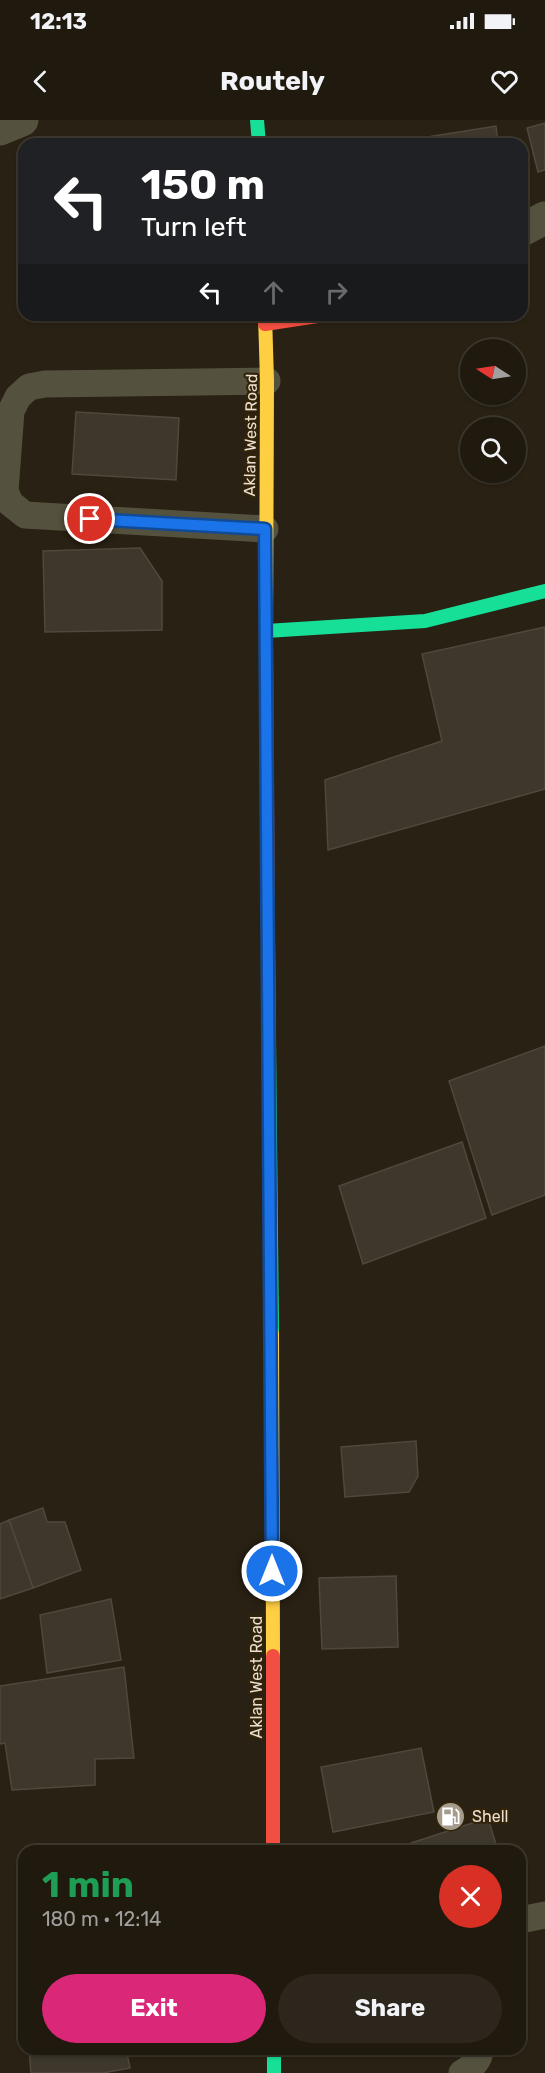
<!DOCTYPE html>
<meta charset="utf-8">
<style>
:root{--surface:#1f190e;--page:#2c261c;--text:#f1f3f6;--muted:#a1a09e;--line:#3c382e;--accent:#db2777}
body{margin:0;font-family:Rubik,sans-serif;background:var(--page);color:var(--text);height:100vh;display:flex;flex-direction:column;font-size:22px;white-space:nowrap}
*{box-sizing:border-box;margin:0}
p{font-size:20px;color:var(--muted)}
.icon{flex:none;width:33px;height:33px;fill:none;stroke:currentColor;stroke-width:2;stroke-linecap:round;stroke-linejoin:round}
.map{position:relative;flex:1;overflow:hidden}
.side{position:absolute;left:18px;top:1725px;width:508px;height:210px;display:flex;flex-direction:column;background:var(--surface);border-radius:18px;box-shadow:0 2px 4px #0004,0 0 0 2px var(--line)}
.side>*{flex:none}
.banner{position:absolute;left:18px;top:18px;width:510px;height:183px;border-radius:18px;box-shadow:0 2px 4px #0004,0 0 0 2px var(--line);background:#202124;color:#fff;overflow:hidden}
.needle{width:39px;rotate:282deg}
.fabs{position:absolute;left:460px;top:219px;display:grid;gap:12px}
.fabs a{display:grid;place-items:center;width:66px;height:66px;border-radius:50%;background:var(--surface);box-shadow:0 2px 4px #0004,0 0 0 2px var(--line);font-size:30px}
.pin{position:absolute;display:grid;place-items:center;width:51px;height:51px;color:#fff;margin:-26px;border:3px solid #fff;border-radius:50%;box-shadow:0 2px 6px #0007}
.me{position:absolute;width:66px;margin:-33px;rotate:0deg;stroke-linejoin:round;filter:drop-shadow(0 0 4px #0008)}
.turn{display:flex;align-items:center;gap:21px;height:126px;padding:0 24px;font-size:27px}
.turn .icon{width:78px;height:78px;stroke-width:2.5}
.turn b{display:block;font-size:42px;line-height:51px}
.lanes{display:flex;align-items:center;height:57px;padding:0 24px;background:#0003;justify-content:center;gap:30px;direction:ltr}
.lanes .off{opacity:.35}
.round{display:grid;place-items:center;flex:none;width:63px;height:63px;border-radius:32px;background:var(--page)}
.headline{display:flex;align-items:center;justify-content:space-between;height:102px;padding:0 24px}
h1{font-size:36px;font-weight:700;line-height:45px;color:#1e9e55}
.button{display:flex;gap:12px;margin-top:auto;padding:12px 24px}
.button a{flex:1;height:69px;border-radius:36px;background:var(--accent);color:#fff;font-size:24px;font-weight:700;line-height:69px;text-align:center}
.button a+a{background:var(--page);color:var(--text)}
.status{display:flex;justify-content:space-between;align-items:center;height:42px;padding:0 30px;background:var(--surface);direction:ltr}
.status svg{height:16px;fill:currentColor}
header{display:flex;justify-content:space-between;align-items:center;height:78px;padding:0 24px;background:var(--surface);font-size:27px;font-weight:700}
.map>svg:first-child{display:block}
</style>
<div class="status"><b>12:13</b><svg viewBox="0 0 49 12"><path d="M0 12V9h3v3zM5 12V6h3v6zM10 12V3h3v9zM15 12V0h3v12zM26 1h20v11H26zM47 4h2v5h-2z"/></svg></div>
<header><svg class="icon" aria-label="back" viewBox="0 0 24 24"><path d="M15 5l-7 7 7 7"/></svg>Routely<svg class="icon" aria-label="heart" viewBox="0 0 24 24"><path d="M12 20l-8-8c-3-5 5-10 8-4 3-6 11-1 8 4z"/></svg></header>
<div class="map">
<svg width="545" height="1953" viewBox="0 0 545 1953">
<rect width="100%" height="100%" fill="#292113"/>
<g fill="#3e372b" stroke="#4f483d" stroke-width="1.5">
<path d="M545,3V50L538,52L527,8Z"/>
<path d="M496,6L498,24H390V23Z"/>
<path d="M76,292L179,298L176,360L72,354Z"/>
<path d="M140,428L162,461V510L45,512L43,431Z"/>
<path d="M545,507V669L328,730L325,660L442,621L422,534Z"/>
<path d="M545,926V1075L492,1095L449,961Z"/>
<path d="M462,1022L486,1098L363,1144L339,1066Z"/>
<path d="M416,1321L418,1356L409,1372L345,1377L341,1327Z"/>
<path d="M43,1388L47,1402H65L81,1450L33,1468L9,1400Z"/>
<path d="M9,1400L33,1468L0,1479V1404Z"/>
<path d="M396,1456L398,1527L322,1529L319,1458Z"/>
<path d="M111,1479L121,1540L47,1553L40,1495Z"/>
<path d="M124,1547L134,1638L95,1639V1665L12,1670L5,1623L0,1624V1566Z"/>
<path d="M421,1628L434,1692L333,1712L321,1647Z"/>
<path d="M488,1698L498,1731H413L411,1723Z"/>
<path d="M29,1929H126L130,1948L103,1953H31Z"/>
</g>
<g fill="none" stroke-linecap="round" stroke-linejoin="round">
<g stroke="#54523e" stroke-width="27">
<path d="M265,409L25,395L10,383L5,371L11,291L18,277L29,267L45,264L267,261"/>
<path d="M520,1800L545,1795"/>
<path d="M462,1953C471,1948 480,1940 480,1929"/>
</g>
<g stroke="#54523e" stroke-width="33">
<path d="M0,9L22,0"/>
<path d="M522,110L545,98"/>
</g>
<g stroke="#16e098" stroke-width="14">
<path d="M257,0L259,24"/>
<path d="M266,511L425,501L545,471"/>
<path d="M268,817L272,1213"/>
<path d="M274,1929V1953"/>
</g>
<g stroke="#ffcf43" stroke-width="14">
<path d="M265,195L267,261L266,517"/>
<path d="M272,1213L273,1536"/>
</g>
<g stroke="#f24e42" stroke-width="14">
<path d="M265,204L324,195"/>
<path d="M266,517L268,817"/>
<path d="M273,1536V1731"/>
</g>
</g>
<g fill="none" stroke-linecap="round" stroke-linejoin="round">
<defs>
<path id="route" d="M90,399L265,409L272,1451"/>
</defs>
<use href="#route" stroke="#114b97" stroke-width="15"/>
<use href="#route" stroke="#1a73e8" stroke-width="10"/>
</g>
<defs>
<symbol id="fuel-disc" viewBox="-11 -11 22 22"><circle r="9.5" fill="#a69c8e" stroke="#332309"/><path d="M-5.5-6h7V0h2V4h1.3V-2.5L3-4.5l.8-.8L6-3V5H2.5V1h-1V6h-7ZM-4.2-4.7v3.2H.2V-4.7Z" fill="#fff"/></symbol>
</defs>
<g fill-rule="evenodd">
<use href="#fuel-disc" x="434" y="1680" width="33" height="33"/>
</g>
<g text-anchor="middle" stroke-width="4.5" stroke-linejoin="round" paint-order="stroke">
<g font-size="16" fill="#eadfd1" stroke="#332309">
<text transform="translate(250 315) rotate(-89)" y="6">Aklan West Road</text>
<text transform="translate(256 1557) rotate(-90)" y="6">Aklan West Road</text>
</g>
<g font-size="16" fill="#eadfd1" stroke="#332309" text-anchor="start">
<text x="472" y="1702">Shell</text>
</g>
</g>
</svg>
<div class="fabs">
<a><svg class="needle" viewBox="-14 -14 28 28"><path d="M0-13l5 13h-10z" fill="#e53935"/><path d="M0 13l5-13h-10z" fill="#a1a09e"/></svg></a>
<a><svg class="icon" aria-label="search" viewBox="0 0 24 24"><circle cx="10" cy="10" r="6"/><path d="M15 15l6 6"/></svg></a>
</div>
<div class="pin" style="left:90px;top:399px;background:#d93025"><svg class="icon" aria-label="arrive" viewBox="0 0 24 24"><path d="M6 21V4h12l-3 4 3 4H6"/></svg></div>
<svg class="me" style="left:272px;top:1451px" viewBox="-20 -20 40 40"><circle r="17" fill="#1a73e8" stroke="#fff" stroke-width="3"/><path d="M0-11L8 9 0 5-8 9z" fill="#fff"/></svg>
<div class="banner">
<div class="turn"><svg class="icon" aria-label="left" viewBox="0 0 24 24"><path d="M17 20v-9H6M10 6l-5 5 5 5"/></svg><div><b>150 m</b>Turn left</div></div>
<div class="lanes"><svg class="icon" aria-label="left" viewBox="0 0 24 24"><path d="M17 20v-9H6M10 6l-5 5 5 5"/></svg><svg class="icon off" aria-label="ahead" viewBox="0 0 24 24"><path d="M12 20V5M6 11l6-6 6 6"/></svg><svg class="icon off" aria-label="right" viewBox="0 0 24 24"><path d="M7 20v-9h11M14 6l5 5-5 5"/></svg></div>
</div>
<section class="side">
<div class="headline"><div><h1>1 min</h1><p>180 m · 12:14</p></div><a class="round" style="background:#d93025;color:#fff"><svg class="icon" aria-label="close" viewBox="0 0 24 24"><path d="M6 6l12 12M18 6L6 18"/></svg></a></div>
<div class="button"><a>Exit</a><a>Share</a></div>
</section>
</div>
